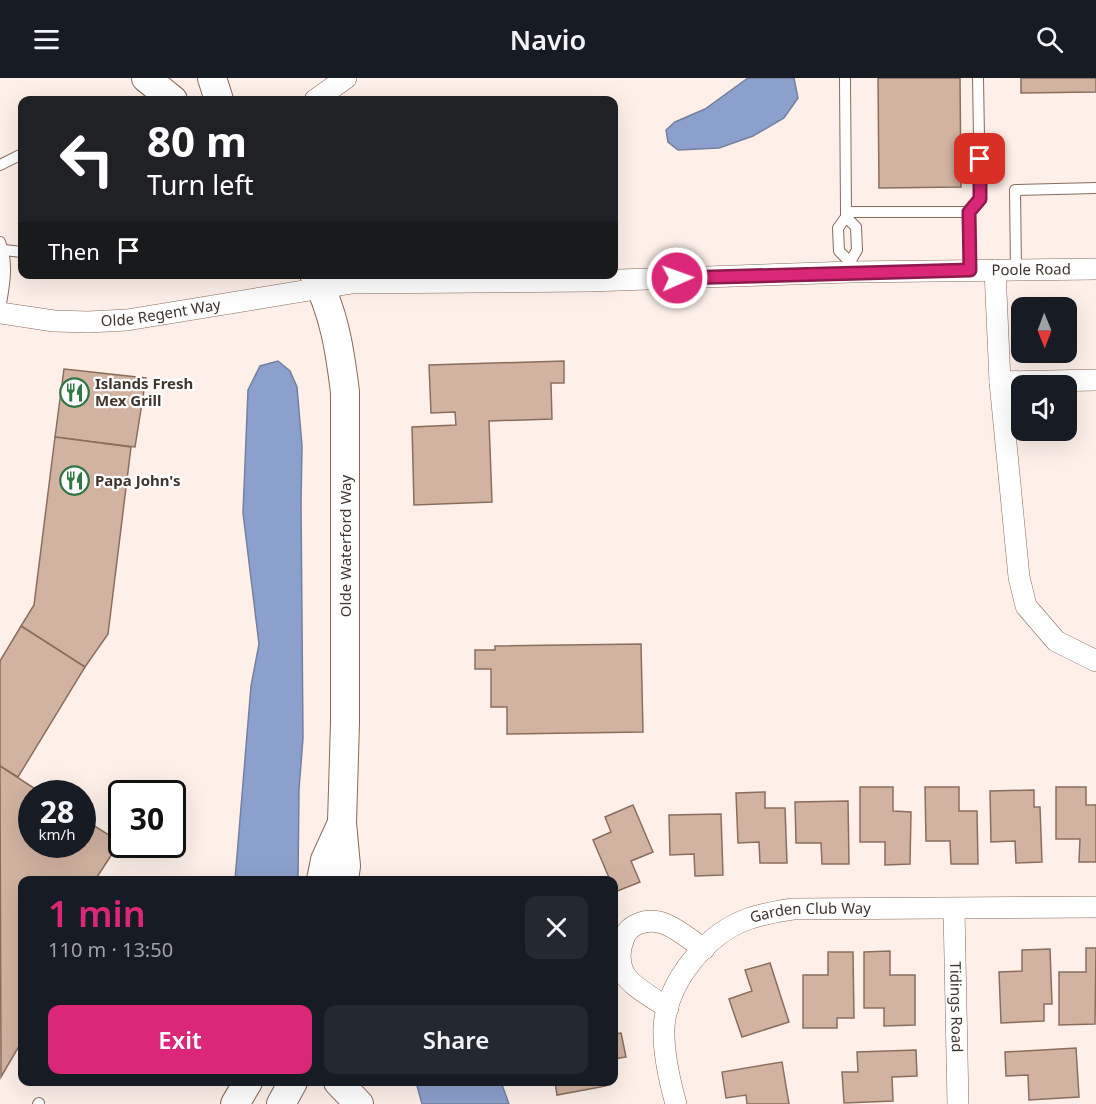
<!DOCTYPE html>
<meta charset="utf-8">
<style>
:root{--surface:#171b24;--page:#242831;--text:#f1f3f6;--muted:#9ea1a6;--accent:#db2777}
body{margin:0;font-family:"Noto Sans",sans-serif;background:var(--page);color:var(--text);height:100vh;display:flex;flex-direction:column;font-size:22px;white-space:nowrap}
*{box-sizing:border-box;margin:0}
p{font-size:20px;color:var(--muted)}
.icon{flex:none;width:33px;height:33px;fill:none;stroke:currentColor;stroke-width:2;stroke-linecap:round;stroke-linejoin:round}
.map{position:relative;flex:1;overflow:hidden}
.panel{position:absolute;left:18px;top:798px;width:600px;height:210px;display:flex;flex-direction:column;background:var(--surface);border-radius:12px;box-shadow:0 6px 24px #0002}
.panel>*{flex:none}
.top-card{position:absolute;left:18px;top:18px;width:600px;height:183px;border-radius:12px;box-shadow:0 6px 24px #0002;background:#202124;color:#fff;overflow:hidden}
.needle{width:39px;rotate:179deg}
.controls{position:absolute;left:1011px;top:219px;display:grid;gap:12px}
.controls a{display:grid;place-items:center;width:66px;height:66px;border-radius:12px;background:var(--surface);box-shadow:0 6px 24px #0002;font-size:30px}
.speed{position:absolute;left:18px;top:702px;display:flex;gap:12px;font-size:30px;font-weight:700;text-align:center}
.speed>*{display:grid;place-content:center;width:78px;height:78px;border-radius:50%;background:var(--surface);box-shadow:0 6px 24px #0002;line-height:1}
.speed small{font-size:15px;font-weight:400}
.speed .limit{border:3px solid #111;border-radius:9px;background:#fff;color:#111}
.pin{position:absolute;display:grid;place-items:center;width:51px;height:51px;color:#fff;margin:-26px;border-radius:12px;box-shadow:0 3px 9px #0006}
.me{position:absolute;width:66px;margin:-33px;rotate:88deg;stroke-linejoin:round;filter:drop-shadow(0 0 4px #0008)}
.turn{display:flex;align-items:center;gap:21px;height:126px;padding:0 30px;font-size:27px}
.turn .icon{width:78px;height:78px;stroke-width:2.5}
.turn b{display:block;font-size:42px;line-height:51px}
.then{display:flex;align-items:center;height:57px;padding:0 30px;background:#0003;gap:12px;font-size:22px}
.round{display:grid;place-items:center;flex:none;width:63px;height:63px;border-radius:12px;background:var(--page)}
.headline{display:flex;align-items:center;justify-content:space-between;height:102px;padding:0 30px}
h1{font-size:36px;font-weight:600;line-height:45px;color:var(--accent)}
.cta{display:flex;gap:12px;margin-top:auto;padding:12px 30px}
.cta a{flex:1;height:69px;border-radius:12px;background:var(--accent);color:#fff;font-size:24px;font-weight:600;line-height:69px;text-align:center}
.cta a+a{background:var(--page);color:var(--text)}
header{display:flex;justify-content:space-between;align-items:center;height:78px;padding:0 30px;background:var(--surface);font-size:27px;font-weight:600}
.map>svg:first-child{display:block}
</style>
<header><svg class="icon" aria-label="menu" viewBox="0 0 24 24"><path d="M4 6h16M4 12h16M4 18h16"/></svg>Navio<svg class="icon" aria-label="search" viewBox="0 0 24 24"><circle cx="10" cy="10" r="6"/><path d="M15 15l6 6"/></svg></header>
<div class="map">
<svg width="1096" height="1026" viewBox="0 0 1096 1026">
<rect width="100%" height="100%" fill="#fef0e9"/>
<g fill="#8ba0cd" stroke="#74809d" stroke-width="1.5">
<path d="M748,0H794L798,20L784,40L753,58L719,70L678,72L668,64L666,52L675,44L705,31Z"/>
<path d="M278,283L290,293L297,309L302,368L301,426L303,660L299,711L298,802H235L251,608L259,566L243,435L248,312L260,288Z"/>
<path d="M416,1004H501L509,1026H422Z"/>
</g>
<g fill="#d2b3a1" stroke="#8a6e5d" stroke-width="1.5">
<path d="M878,0H960L961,109L879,110Z"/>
<path d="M1021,0H1096V14L1021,15Z"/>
<path d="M564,283V305H551L552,341L489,343L492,424L414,427L412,349L456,347L455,334L431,335L429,287Z"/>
<path d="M64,291L146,300L135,369L55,359Z"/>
<path d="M55,359L131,369L108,556L85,589L21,548L34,527Z"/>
<path d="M21,548L85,589L18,699L0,688V583Z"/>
<path d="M641,566L643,654L507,656V629H491V591H475V572H495V568Z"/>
<path d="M0,688L43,716H32V766H82V740L120,764L95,802H22V963L1,999Z"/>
<path d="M860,709H893V733L911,734L910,786L885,787V764H860Z"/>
<path d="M925,709H959V733H977L978,786H951L950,763H926Z"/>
<path d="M1056,709H1086V727H1096V784H1079L1080,761H1056Z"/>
<path d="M1034,712V729H1040L1042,784L1016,785L1015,763L991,764L990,713Z"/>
<path d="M765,714V730H785L787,785H760L759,764L738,765L736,715Z"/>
<path d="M848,723L849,786H822L821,765H796L795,724Z"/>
<path d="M633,727L653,774L631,783L640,804L615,814L614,802H610L593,762L611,754L605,739Z"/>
<path d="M721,736L723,797L695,798L694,776L670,777L669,737Z"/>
<path d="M1086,870H1096L1095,946L1059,947V894H1086Z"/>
<path d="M1050,871L1052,926H1044V943L1001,945L999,894L1022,893V872Z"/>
<path d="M890,873V897H915V947L884,948V930H864V874Z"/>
<path d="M828,874H853L854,940H837V950H803V897H828Z"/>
<path d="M770,885L789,944L742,959L729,921L752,913L745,892Z"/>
<path d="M621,955L626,979L614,981V956Z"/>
<path d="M1076,970L1079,1019L1029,1022L1028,997L1006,998L1005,974Z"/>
<path d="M916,972L917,998L892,999L893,1023L844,1025L842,994H858L857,974Z"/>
<path d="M782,984L789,1026H747L746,1017L726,1020L722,994Z"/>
<path d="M555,1004H606V1008L557,1017Z"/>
</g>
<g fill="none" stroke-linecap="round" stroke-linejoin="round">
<defs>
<g id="lane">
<path d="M845,0L846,134"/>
<path d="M0,87L22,76"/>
<path d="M969,134L980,121L978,0"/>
<path d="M846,139L856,149L857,172L850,184V189"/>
<path d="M0,164C9,185 4,209 0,231"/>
<path d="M4,172L22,174"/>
<path d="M850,184L839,173L838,150L846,139V134H969L970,192"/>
<path d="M1016,192L1015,112L1096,110"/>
<path d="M38,1026L39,1025"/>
</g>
<g id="street">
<path d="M315,22L346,0"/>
<path d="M995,192L1000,304L1019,499L1026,528L1056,563L1096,583"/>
<path id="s1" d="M0,235L54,243L88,244L127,242L352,205L590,203L850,194L1096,191"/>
<path d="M1000,304L1096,302"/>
<path id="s2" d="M954,831L958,1026"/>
<path d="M668,930C655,921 630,908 624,895C619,886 619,872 623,863C625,855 630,849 638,846C662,835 684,858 704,871"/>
<path id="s3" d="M676,1026C669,1001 663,975 664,949C667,904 706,856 748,841C763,836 778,833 793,831L1096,829"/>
</g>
<g id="secondary">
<path d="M146,0L173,22"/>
<path d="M212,0L219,22"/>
<path d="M314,196C334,233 340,273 345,314V645L342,745L346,788L344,802"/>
<path d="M321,802L325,782L341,747"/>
<path d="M338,1004L359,1026"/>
<path d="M235,1026L248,1004"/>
<path d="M281,1026L293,1004"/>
</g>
</defs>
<use href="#lane" stroke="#876a5a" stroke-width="12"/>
<use href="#street" stroke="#876a5a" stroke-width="22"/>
<use href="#secondary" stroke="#876a5a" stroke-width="30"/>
<use href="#lane" stroke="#fff" stroke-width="10"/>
<use href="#street" stroke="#fff" stroke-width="21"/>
<use href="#secondary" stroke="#fff" stroke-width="28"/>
</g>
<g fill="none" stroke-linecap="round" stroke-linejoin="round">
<defs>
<path id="route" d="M677,200L970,192L969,134L980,121V81"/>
</defs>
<use href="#route" stroke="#8e194d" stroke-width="15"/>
<use href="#route" stroke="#db2777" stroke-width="10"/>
</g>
<defs>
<symbol id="restaurant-ring" viewBox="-11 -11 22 22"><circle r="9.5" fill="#fff" stroke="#2f7743" stroke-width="1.5"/><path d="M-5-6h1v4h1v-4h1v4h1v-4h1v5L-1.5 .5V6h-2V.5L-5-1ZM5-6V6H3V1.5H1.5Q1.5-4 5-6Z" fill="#2f7743"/></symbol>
</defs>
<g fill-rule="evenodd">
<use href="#restaurant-ring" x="58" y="298" width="33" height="33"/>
<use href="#restaurant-ring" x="58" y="386" width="33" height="33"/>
</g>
<g text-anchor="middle" stroke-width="4.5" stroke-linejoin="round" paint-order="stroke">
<g font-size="15" fill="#40342d" stroke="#fff">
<text dy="5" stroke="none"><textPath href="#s1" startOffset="1035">Poole Road</textPath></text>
<text dy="5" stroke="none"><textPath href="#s1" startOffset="162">Olde Regent Way</textPath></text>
<text transform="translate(346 468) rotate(-90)" y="5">Olde Waterford Way</text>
<text dy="5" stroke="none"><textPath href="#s3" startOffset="285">Garden Club Way</textPath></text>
<text dy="5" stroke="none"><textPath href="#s2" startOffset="98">Tidings Road</textPath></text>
</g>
<g font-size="15" font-weight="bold" fill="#40342d" stroke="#fff" text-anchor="start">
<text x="95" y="311">Islands Fresh<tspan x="95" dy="17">Mex Grill</tspan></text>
<text x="95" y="408">Papa John's</text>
</g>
</g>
</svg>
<div class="controls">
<a><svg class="needle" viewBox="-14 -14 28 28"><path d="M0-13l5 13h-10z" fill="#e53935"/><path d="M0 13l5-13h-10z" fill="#9ea1a6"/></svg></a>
<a><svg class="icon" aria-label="sound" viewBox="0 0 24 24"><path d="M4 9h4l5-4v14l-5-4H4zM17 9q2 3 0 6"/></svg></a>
</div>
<div class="speed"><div>28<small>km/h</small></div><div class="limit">30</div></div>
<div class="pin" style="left:980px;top:81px;background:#d93025"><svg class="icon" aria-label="arrive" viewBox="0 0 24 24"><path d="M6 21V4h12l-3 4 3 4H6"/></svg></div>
<svg class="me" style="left:677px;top:200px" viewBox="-20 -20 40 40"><circle r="17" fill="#db2777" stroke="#fff" stroke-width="3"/><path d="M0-11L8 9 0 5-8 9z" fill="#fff"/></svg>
<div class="top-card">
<div class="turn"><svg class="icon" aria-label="left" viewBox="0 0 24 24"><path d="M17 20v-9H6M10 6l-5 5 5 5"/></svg><div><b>80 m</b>Turn left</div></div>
<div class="then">Then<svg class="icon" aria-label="arrive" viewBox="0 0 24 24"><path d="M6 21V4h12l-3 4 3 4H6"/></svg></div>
</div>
<section class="panel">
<div class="headline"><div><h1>1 min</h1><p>110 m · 13:50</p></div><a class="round"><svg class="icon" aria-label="close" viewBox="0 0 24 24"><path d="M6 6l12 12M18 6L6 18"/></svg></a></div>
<div class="cta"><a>Exit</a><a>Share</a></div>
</section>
</div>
